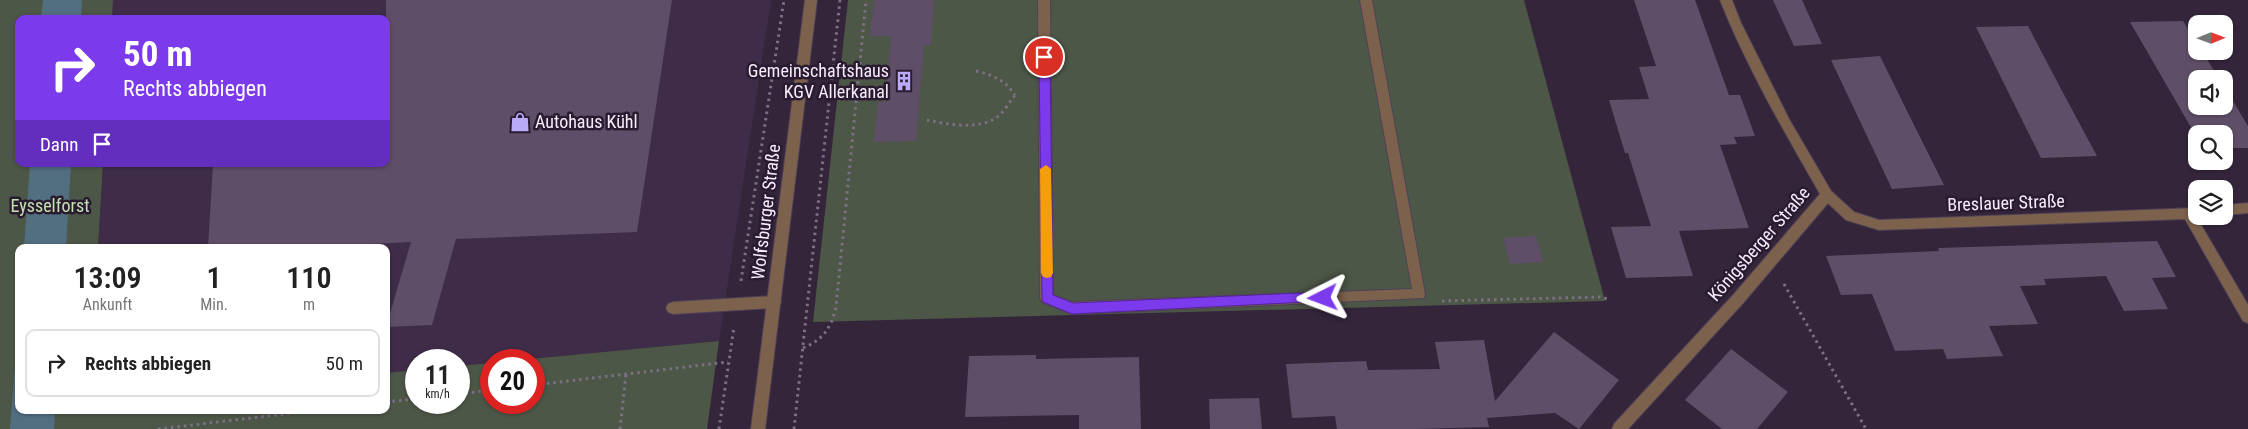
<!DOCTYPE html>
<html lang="de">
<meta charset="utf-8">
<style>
:root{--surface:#fff;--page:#f2f2f2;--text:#222;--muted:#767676;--line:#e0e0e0}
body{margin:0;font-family:"Roboto Condensed",sans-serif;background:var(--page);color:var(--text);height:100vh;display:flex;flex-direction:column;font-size:19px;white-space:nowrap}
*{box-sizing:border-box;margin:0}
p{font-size:16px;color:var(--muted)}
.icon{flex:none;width:28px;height:28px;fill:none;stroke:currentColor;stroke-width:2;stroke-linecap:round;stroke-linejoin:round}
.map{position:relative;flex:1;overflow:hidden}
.side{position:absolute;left:15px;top:244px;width:375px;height:170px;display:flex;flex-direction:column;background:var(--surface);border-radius:10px;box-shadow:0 1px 4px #0004}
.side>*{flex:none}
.banner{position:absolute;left:15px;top:15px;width:375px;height:152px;border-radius:10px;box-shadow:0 1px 4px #0004;background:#7c3aed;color:#fff;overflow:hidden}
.needle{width:32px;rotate:89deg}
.controls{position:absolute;left:2188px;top:15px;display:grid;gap:10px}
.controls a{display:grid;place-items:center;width:45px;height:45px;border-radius:10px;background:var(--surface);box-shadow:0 1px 4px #0004;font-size:25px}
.speed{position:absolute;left:405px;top:349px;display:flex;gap:10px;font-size:25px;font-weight:700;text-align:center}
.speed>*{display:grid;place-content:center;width:65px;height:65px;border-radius:50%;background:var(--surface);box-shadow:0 1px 4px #0004;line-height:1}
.speed small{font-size:12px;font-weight:400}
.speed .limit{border:8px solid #d22;background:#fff;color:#111}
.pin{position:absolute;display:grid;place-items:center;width:42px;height:42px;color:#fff;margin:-21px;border:2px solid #fff;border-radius:50%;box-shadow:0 1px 5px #0007}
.me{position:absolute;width:55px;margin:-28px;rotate:267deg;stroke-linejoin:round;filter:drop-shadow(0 0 4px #0008)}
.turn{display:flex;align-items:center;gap:18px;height:105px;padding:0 25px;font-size:22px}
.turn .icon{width:65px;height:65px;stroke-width:2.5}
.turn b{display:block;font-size:35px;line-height:42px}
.then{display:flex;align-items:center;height:48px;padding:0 25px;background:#0003;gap:10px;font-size:19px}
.eta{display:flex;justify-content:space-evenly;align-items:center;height:85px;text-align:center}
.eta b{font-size:30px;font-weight:600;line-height:35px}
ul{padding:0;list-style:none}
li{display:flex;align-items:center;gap:15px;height:68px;margin:0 10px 8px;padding:0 15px;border:2px solid var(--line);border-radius:10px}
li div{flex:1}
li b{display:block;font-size:19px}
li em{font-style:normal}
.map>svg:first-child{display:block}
</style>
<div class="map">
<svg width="2248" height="429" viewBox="0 0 2248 429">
<rect width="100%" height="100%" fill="#34253b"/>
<path fill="#3f2c48" d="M113,0H771L719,341L519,360H491V363L459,366V360H416V370L386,373V248H98L103,164H386V19H112Z"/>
<g fill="#4d5747">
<path d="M0,0H113L112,19H19V164H103L98,247L19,248V410H386V373L416,370V402H459V366L491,363V402H534V360H519L719,341L707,429H0Z"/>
<path d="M848,0H1524L1605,301L813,322Z"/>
</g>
<g fill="#526f82">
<path d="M43,0H82L81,19H41Z"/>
<path d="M30,164H71L66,247H24Z"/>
<path d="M19,314V410H55L54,429H10Z"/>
</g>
<g fill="#5f4e67">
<path d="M386,0H672L637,232L456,239L432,325L386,327L411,242L292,248H208L213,164H386Z"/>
<path d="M874,0H934L931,45H924L916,141L874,142L878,102H885L891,36H870Z"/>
<path d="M1634,0H1695L1729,95H1740L1755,136L1734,137L1737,144L1720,145L1749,228L1679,231L1693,276L1626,278L1611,227L1651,226L1628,153H1625L1609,100L1649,99L1639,67L1656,66Z"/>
<path d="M1773,0H1802L1822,44L1794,46Z"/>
<path d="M2183,21L2196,42V51H2202L2219,79H2196V106H2224V86L2248,126V148H2224V134H2196V136L2130,22Z"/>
<path d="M2028,26L2061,89L2097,156L2041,158L1976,27Z"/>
<path d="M1880,56L1911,119L1944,185L1892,189L1831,60Z"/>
<path d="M1536,236L1543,262L1510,264L1503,238Z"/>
<path d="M2157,241L2176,277L2152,278L2168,309L2124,311L2106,276L2044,279L2046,285L2020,286L2038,324L1989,326L2003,356L1947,359L1943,349L1895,351L1872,294L1841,295L1826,256L1939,251L1938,248Z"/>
<path d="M1554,332L1619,380L1579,429L1555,413L1487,418L1489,427L1416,429H1337L1335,416L1292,418L1286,364L1366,361L1368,370L1440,369L1435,342L1484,340L1495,401Z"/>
<path d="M1731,349L1788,392L1757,429H1722L1685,400Z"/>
<path d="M1036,355V359L1139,357L1141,429H1079V415L965,417L969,356Z"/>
<path d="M1259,398L1262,429H1210L1209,399Z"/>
</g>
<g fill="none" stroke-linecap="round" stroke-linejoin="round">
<defs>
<g id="service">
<path d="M1038,0H1050L1053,295L1072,302L1412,289L1360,0H1372L1425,294L1424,298L1072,314L1042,302L1040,298Z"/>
<path d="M774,296L779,298L781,302L779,306L774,308L673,314L668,312L666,308L668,304L673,302Z"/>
</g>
<g id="minor">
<path d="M1720,0H1732L1741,23L1789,119L1831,191L1854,212L1879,220L2196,208V216H2201L2197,218L2248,305V323L2243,321L2185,219L1879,230L1846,220L1828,203L1744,302L1628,429H1612L1614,424L1734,294L1820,194C1784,131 1747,68 1720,0Z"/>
<path d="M2248,203V213L2224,215V205Z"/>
</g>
<path id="tertiary" d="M805,0H817L765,429H751Z"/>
</defs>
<use href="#service" stroke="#4f4156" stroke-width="2"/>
<use href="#minor" stroke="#4f4156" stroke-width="2"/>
<use href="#tertiary" stroke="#4f4156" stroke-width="2"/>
<g stroke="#7c7083" stroke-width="3" stroke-dasharray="2.5 4" stroke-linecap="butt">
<path d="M976,71C993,75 1005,80 1015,95"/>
<path d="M927,120C947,124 975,130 994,119C1003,114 1009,103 1015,95"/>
<path d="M741,281L784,0"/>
<path d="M1784,284L1866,429"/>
<path d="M1442,301L1600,297L1608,299"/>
<path d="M803,348C823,340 831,328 836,307L866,0"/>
<path d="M534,385L728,362"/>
<path d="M459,394L491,390"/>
<path d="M386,402L416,399"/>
<path d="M158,429L319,410"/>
<path d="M620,429L626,374"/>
<path d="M719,429L734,327"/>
<path d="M794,429L840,0"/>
</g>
<use href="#service" fill="#7c614c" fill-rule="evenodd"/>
<use href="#minor" fill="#7c614c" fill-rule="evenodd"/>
<use href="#tertiary" fill="#7c614c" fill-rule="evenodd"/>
</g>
<path fill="#7c3aed" stroke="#51269a" d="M1044,53L1050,57L1053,295L1073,303L1323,292L1327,294L1329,298L1327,301L1072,314L1043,302L1042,298L1039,57Z"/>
<path fill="#f59e0b" d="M1046,165L1051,169L1053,273L1051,277L1047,278L1043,277L1041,273L1040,169Z"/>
<defs>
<symbol id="building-bare" viewBox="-9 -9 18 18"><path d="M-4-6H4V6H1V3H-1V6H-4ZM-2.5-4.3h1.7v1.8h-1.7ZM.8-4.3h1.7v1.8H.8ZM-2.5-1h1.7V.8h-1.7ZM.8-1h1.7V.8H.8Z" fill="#b9abf7" stroke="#2a1b30" stroke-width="2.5" paint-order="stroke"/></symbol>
<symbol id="shop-bare" viewBox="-9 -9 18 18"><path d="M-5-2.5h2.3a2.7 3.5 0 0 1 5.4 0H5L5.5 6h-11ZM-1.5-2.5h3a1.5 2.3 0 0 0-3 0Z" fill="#b9abf7" stroke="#2a1b30" stroke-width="2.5" paint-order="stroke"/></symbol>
</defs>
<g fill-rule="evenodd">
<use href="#building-bare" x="890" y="67" width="28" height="28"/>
<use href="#shop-bare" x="506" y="108" width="28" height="28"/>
</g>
<g text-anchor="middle" stroke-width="5" stroke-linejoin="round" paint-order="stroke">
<g font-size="18" fill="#f6edfb" stroke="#2a1b30" text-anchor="end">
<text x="889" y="77">Gemeinschaftshaus<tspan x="889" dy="21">KGV Allerkanal</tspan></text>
<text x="535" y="128" text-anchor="start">Autohaus Kühl</text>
</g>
<g font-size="18" fill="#f6edfb" stroke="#2a1b30">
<text transform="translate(2006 203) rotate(-2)" y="6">Breslauer Straße</text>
<text transform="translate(766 212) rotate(-83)" y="6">Wolfsburger Straße</text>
<text transform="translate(1759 244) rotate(-49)" y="6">Königsberger Straße</text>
</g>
<g font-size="18" fill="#c2e2b0" stroke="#2a1b30">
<text x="50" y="212">Eysselforst</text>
</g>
</g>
</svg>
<div class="controls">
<a><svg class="needle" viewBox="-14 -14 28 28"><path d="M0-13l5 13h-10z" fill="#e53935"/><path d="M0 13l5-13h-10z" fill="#767676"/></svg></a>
<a><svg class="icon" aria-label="sound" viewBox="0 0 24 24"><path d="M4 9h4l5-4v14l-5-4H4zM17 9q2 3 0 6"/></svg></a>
<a><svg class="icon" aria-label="search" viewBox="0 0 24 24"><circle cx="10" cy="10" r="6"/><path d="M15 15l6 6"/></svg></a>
<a><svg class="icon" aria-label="layers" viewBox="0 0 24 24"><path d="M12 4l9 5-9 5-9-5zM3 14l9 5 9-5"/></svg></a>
</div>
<div class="speed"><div>11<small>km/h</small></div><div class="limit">20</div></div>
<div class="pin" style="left:1044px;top:57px;background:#d93025"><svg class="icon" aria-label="arrive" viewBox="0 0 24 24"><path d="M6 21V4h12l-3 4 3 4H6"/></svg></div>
<svg class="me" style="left:1323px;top:298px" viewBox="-20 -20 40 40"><path d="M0-17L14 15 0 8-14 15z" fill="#7c3aed" stroke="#fff" stroke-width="4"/></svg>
<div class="banner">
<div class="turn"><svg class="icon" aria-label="right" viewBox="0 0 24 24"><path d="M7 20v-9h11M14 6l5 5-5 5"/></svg><div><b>50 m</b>Rechts abbiegen</div></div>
<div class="then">Dann<svg class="icon" aria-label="arrive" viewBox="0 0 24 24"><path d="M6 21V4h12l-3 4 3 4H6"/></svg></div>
</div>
<section class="side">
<div class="eta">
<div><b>13:09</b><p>Ankunft</p></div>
<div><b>1</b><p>Min.</p></div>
<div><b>110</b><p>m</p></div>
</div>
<ul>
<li><svg class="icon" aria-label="right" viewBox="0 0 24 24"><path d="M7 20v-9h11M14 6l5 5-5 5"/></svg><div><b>Rechts abbiegen</b></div><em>50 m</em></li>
</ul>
</section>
</div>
